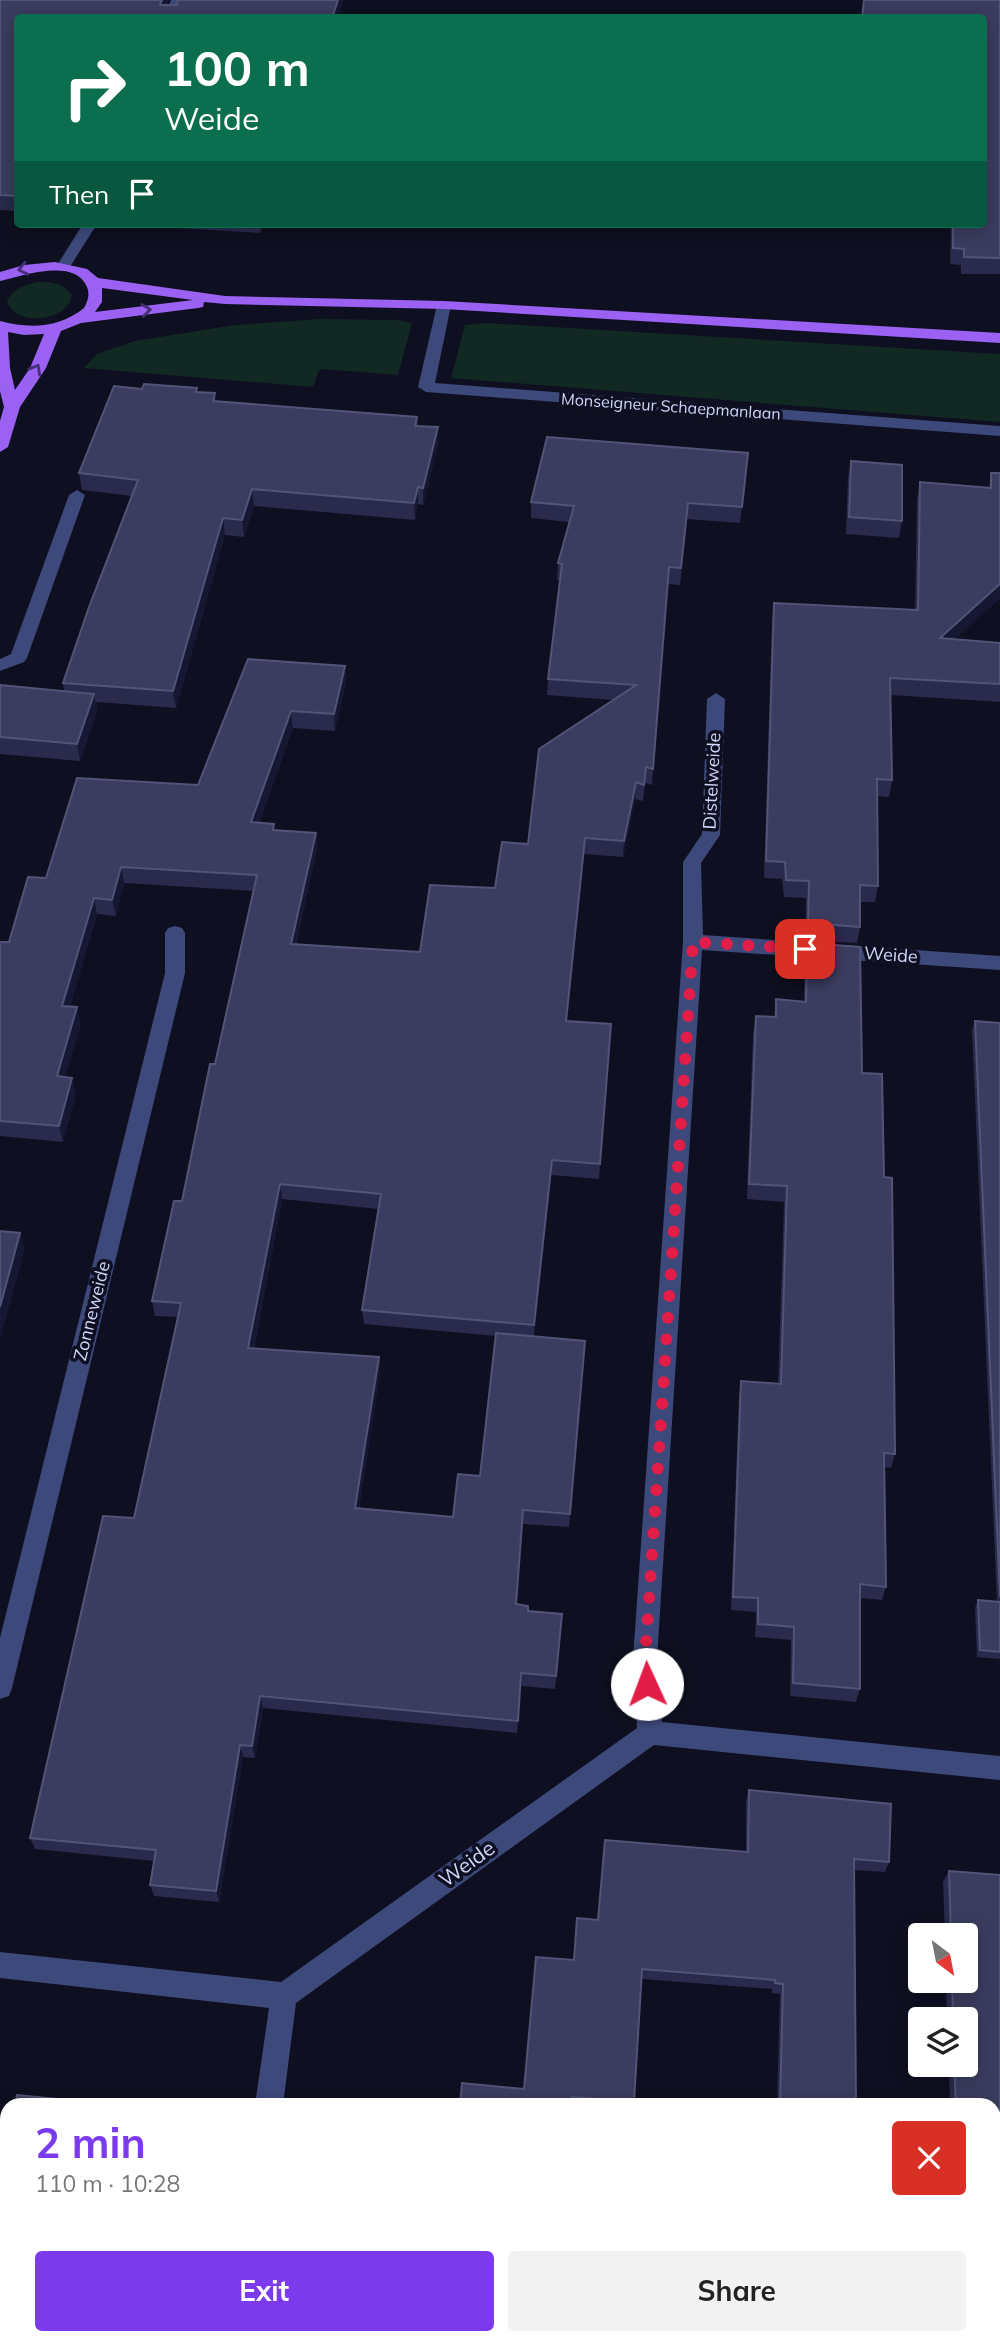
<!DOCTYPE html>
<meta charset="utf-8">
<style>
:root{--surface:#fff;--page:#f2f2f2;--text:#222;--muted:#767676;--accent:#7c3aed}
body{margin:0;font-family:Mulish,sans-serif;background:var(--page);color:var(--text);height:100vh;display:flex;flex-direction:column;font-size:26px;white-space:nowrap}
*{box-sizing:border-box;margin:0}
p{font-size:23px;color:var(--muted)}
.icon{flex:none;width:38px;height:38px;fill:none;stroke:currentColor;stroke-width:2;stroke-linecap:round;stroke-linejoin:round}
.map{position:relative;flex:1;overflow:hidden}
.drawer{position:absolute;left:0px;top:2098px;width:1001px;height:247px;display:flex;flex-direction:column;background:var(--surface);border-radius:21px 21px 0 0;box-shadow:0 4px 18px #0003}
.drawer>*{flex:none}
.banner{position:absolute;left:14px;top:14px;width:973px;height:214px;border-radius:7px;box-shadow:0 4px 18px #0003;background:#0b6e4f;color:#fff;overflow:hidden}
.needle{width:46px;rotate:148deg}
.buttons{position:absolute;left:908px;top:1923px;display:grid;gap:14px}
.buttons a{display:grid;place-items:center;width:70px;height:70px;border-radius:7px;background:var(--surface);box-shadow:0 4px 18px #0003;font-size:35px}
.pin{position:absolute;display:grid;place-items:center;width:60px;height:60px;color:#fff;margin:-30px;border-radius:14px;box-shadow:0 4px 10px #0006}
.me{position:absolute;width:77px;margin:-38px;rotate:358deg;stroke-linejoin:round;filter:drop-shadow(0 0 5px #0008)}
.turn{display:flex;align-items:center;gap:24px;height:147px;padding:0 35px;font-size:32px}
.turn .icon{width:91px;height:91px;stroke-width:2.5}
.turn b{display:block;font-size:49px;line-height:60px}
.then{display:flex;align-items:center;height:66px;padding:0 35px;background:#0003;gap:14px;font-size:26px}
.round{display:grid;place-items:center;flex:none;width:74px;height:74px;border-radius:7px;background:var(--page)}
.summary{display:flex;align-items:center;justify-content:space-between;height:119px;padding:0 35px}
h1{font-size:42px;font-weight:700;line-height:52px;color:var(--accent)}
.cta{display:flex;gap:14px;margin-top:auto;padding:14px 35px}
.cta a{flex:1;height:80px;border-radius:7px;background:var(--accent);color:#fff;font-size:28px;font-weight:700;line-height:80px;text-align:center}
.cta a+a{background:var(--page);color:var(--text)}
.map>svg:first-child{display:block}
</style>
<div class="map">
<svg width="1000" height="2344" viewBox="0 0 1000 2344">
<rect width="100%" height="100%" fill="#0e0f20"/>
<g fill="#122923">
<path d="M38,282C53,282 62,283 72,295C68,322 14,328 7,300C15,288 24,285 38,282Z"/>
<path d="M318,319L398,320L412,323L398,375L322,369L319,370L313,387L84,368L97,354L135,341L235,325Z"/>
<path d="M486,323L1000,354V422L451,378L465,325Z"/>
</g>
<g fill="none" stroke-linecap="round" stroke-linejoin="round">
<g fill="#3d497b" fill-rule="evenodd">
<path d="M171,0H183L177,18H164Z"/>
<path d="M83,224H97L68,270H58L56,267Z"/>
<path d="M444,301L451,305L435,383L1000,426V436L426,392L418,387L437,305Z"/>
<path d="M77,490L85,495L27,658L24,662L0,671V659L11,654L69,495Z"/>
<path d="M716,693L725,699L720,835L701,863L703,935L1000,956V970L702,950L657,1659L662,1722L1000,1756V1780L654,1745L296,2003L283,2105H255L269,2008L0,1978V1952L281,1982L637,1728L633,1659L683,942V862L702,834L707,699Z"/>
<path d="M175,926L182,928L185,933V973L12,1688L9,1696L0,1699V1638L165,973V933L168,928Z"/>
<path d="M223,2338H253L252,2344H222Z"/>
</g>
<path fill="#9a61f2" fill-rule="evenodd" d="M55,262L87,269L98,278L225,296L444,301L1000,333V343L444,309L225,304L204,302L203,307L198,308L81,323L61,331L46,368L20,407L8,447L0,452V421L4,407L0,391V321C30,329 59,328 84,308C88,301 90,294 87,287C75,257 22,276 0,281V272L24,265ZM102,288L193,300L95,312L102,302ZM8,332L24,335L44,334L30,368L15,390L10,368Z"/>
</g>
<g fill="#292a4c" fill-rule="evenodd">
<path d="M0,0H169L167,5H177L178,0H343L338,18H18V211L0,210Z"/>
<path d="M1000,0V274H961V265L950,264L951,224H984Z"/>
<path d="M179,224H263L260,233L179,228Z"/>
<path d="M197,388V392L215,393L216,401L417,417L418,426L438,444L423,505L418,504L415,520L254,506L244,537L225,535L176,708L96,702L97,711L80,761L0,754V686L64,691L63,683L132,496L82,490L79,473L142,389Z"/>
<path d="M748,453L740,523L687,519L680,585L668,584L652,785L645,783L643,801L635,799L623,857L584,854L567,1021L611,1024L599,1179L551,1175L534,1337L585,1341L569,1527L523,1524L517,1604L528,1611L562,1614L555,1689L521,1686L517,1733L263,1708L255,1758L243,1757L219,1902L154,1896L150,1885L154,1861L35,1849L30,1838L134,1518L178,1317L155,1316L152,1301L182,1201L215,1064L254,891L124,883L116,916L97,914L70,1006L81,1023L65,1077L76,1094L63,1142L0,1136V942H9L46,878L198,785L345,666L346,682L335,731L293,728L259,823L275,830L316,833L317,849L296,944L420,952L495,888L528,844L613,700L547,695L548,679L560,580H557L558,563L569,522L531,518V502ZM282,1199L378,1209L362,1310L364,1324L496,1336L480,1476L453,1517L359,1509L380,1371L379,1357L254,1349Z"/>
<path d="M851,461L902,521L899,538L846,534L848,478Z"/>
<path d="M991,473H1000V598L954,639L1000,643V702L891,695L892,780L889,797L877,796L878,886L875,902H860V927L857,943L805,940L806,898L784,897L782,879L764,878L772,620L774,603L915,610L917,499L920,482L989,487Z"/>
<path d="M807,943L862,1073L884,1177L895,1454L891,1468L885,1467L886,1587L882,1600L860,1598V1689L856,1702L790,1696L791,1640L755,1637L756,1612L731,1610L739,1396L741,1381L778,1384L784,1202L747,1199L753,1032L756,1016L774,1017L776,999L804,1001L805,960Z"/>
<path d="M975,1021L1000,1023V1659L977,1657L975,1608L978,1600L997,1602L972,1030Z"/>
<path d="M749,1790L889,1862L885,1872L854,1870L856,2105H777L780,1994L772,1993V1989L642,1979L633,2105H460L524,2089L574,1960L598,1920L746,1852V1801Z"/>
<path d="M949,1871L1000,1875V2152L994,2151V2105H950L949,2065H966V2020H947L946,1981H966V1936H945L943,1882Z"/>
<path d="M7,2143V2224L0,2223V2176Z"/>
<path d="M702,2338H754L752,2343Z"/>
<rect x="867" y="2338" width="101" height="6"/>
</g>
<g fill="#161733">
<path d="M162,0H169L163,18L160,5Z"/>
<path d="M338,0H343L338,18H332Z"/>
<path d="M438,427V444L423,505V488Z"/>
<path d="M418,487V504L415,520L414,503Z"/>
<path d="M252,489L254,506L244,537L242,520Z"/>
<path d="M223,518L225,535L176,708L173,691Z"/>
<path d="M1000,584V598L937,655L940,638Z"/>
<path d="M345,666L346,682L335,731L334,714Z"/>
<path d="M94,694L97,711L80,761L77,744Z"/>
<path d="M291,711L293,728L253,839L251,822Z"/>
<path d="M636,782L635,799L623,857L624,841Z"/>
<path d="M316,833L317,849L292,960L291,944Z"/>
<path d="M585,838L584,854L565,1036L566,1021Z"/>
<path d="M121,867L124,883L116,916L112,900Z"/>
<path d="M94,898L97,914L66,1022L62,1006Z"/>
<path d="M77,1007L81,1023L61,1092L57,1076Z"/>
<path d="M72,1078L76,1094L63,1142L59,1126Z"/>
<path d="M552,1160L551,1175L534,1340V1325Z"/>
<path d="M280,1184L282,1199L251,1363L248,1348Z"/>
<path d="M20,1233L25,1249L0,1340V1307Z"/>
<path d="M379,1357L380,1371L357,1522L355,1508Z"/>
<path d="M523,1510V1524L516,1617V1604Z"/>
<path d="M521,1673V1686L517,1733L518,1721Z"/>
<path d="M260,1696L263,1708L255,1758L252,1746Z"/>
<path d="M240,1745L243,1757L219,1902L216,1891Z"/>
</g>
<g fill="#3b3c5f" stroke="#525477" stroke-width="2">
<path d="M0,0H162L160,5H177L178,0H338L332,18H18V196L0,195Z"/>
<path d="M864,0H1000V258L964,257V249L953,248V224H984V18H862Z"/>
<path d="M144,384L197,388L196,392L215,393L213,401L417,417L415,426L438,427L423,488L418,487L414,503L252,489L242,520L223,518L173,691L63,683L89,607L138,480L79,473L114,386L142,389Z"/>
<path d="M547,437L748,453L742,507L688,503L681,568L669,567L653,769L646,767L644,785L636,782L624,841L585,838L566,1021L611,1024L600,1164L552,1160L534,1325L362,1310L381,1194L280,1184L248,1348L379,1357L355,1508L453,1517L458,1474L480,1476L496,1333L585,1341L570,1514L523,1510L516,1604L528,1606V1611L562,1614L556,1676L521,1673L518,1721L260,1696L252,1746L240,1745L216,1891L150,1885L156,1850L30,1838L103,1516L134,1518L181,1303L152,1301L174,1201H182L210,1064H215L257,875L121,867L112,900L94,898L62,1006L77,1007L57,1076L72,1078L59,1126L0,1121V942H9L28,877L46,878L77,778L198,785L248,659L345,666L334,714L291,711L251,822L274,824L273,830L316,833L291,944L420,952L430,885L495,888L502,842L528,844L539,749L636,685L548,679L562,564L558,563L574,506L531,502Z"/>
<path d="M851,461L902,465V521L849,517Z"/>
<path d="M991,473H1000V584L940,638L1000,643V684L890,678L892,780L877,779L878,886L860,885V927L808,923L809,881L786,880L785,862L766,861L774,603L918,610L920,482L991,488Z"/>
<path d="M0,685L94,694L77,744L0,737Z"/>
<path d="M807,943L860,947L862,1073L882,1074L884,1177L892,1178L895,1454L884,1453L886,1587L860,1584V1689L793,1683L794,1627L758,1624V1598L733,1597L741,1381L781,1384L787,1186L749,1184L756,1016L776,1017V999L806,1002Z"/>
<path d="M975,1021L1000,1023V1597Z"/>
<path d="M0,1231L20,1233L0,1307Z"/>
<path d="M978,1600L1000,1602V1652L980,1650Z"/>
<path d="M749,1790L891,1804L889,1862L854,1859L856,2105H780L783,1984L775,1983V1980L642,1969L634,2102L572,2097L571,2105H460L462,2083L524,2089L536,1957L574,1960L577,1918L598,1920L605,1840L748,1852Z"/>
<path d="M949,1871L1000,1875V2142H994V2105H956L954,2065H966V2020H953L952,1981H966V1936H951Z"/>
<path d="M17,2095L106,2104V2105H15Z"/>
<path d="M7,2143V2216L0,2215V2176Z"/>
<rect x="436" y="2338" width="116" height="6"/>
<rect x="872" y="2338" width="96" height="6"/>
</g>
<defs><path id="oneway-chevron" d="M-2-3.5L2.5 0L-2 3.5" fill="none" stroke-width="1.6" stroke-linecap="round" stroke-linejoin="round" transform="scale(1.75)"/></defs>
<g stroke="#463074">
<use href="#oneway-chevron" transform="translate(23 269) rotate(167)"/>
<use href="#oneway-chevron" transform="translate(146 310) rotate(-7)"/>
<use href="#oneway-chevron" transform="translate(36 369) rotate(-61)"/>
</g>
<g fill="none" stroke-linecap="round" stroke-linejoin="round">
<path stroke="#e11d48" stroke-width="12" stroke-dasharray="0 21.6" d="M647,1684L645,1659L693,942L805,949"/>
</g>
<g text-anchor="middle" stroke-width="7" stroke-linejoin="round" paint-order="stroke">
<g font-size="16" fill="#d1d6fb" stroke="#0e0f20">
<text transform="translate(671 406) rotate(4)" y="6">Monseigneur Schaepmanlaan</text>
</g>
<g font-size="18" fill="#d1d6fb" stroke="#0e0f20">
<text transform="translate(712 781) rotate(-87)" y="6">Distelweide</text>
<text transform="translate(891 955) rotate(4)" y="6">Weide</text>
<text transform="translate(92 1311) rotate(-76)" y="6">Zonneweide</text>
</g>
<g font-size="21" fill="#d1d6fb" stroke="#0e0f20">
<text transform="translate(467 1864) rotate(-36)" y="7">Weide</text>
</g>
</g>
</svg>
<div class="buttons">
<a><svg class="needle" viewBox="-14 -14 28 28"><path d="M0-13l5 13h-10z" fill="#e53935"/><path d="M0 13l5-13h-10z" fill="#767676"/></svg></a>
<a><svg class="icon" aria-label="layers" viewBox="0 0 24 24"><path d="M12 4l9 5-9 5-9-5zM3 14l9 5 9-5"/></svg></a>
</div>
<div class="pin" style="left:805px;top:949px;background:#d93025"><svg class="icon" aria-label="arrive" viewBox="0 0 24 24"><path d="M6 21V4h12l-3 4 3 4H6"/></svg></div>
<svg class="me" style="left:647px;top:1684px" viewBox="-20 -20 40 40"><circle r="19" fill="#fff"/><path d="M0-13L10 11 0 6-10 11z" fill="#e11d48"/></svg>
<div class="banner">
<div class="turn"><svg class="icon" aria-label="right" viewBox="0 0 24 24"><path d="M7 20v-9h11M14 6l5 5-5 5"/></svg><div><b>100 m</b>Weide</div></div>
<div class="then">Then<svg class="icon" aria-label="arrive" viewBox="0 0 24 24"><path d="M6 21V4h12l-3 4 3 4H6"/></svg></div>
</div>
<section class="drawer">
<div class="summary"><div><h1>2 min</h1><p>110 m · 10:28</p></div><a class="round" style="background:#d93025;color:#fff"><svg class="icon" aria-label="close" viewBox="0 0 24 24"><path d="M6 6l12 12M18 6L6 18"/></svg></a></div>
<div class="cta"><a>Exit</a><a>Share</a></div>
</section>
</div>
